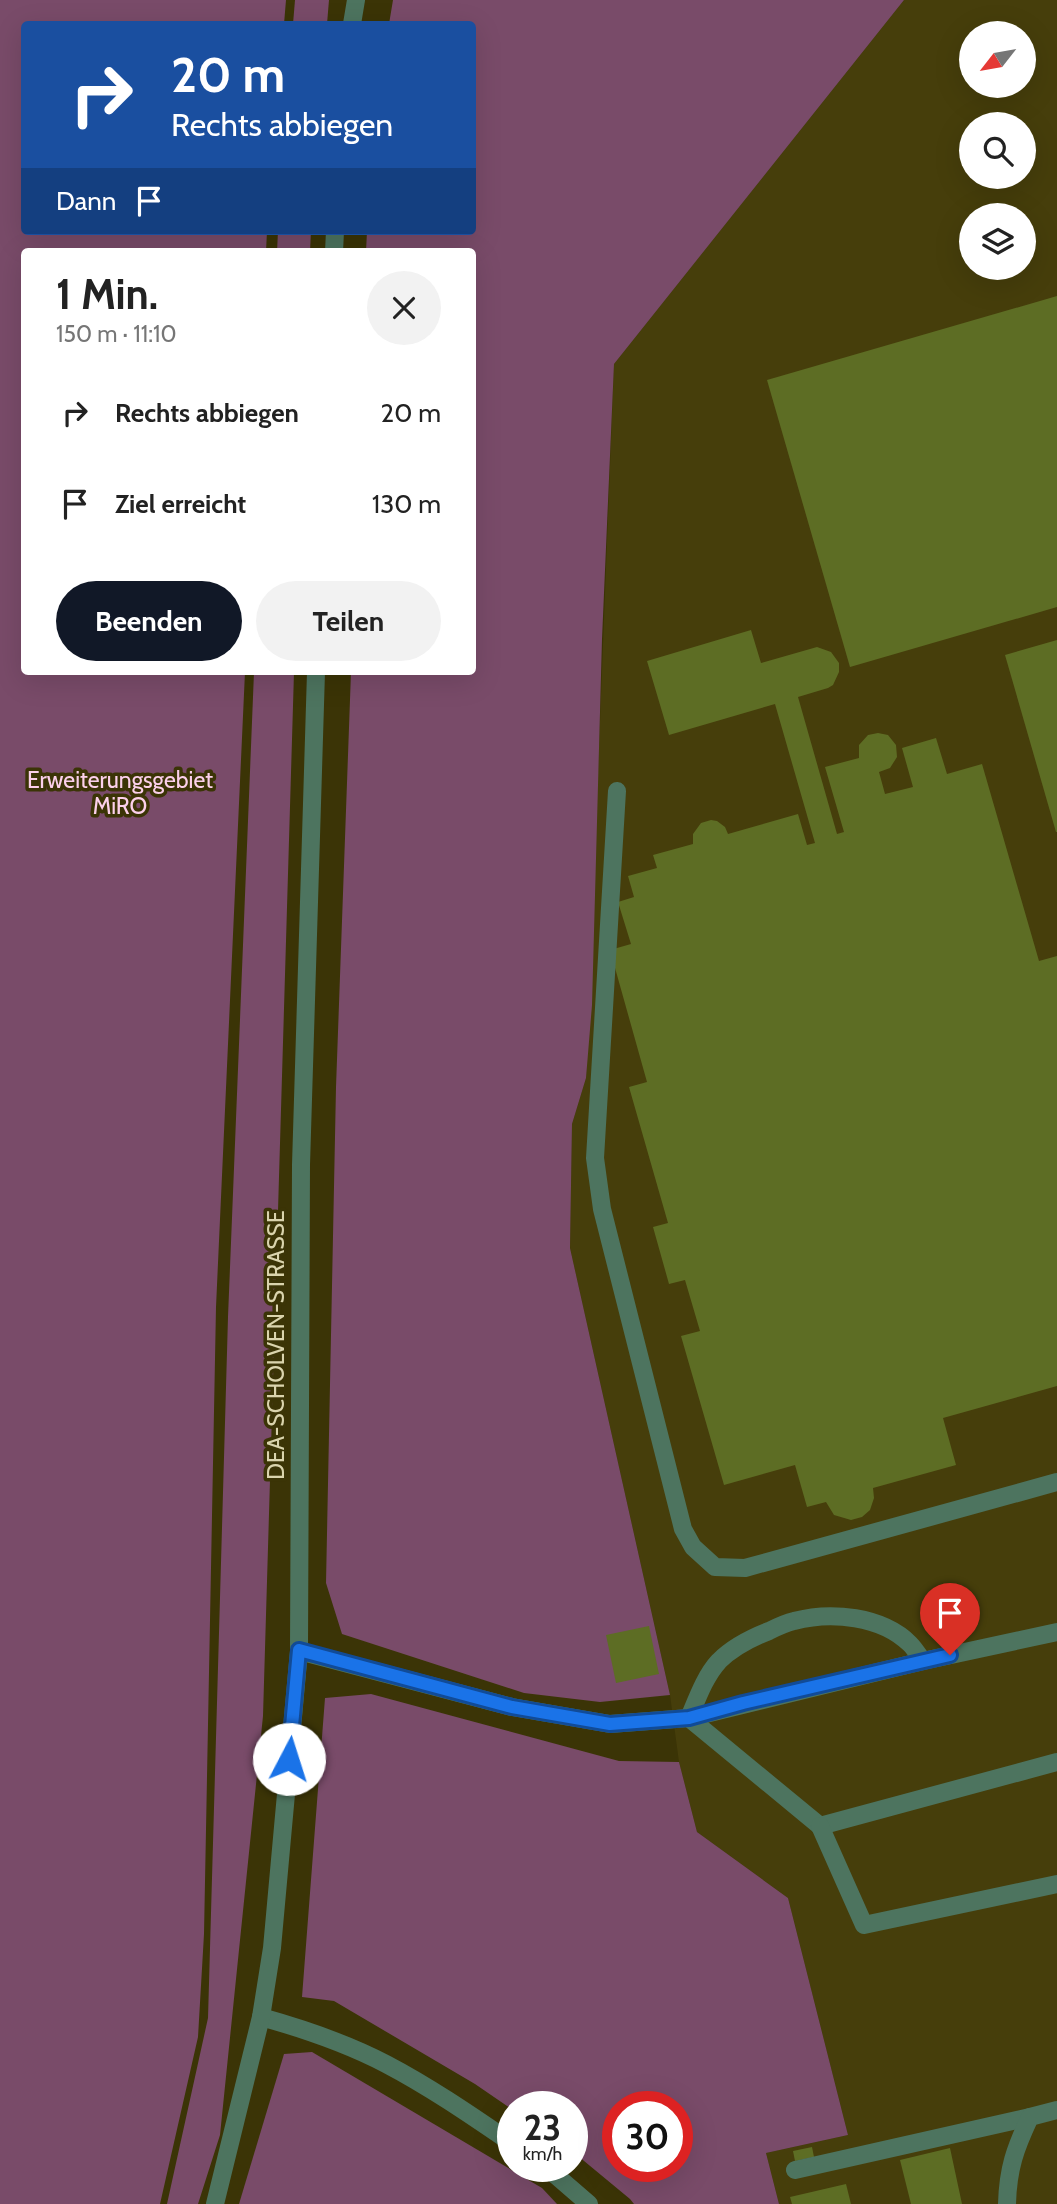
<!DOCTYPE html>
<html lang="de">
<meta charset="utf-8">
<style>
:root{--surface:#fff;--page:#f2f2f2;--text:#222;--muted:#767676;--accent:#111827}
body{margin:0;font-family:Cabin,sans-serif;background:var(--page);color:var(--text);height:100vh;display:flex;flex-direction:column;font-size:26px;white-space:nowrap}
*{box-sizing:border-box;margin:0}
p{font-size:23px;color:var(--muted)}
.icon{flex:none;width:38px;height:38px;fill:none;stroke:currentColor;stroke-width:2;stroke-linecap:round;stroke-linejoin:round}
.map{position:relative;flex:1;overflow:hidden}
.panel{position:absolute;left:21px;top:248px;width:455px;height:427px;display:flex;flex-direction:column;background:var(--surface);border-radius:7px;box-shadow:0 7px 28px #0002}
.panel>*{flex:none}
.hud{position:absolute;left:21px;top:21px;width:455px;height:214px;border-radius:7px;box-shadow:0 7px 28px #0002;background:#1a4fa0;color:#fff;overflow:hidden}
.needle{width:46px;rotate:239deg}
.buttons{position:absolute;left:959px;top:21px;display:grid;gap:14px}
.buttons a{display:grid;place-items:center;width:77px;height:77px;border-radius:50%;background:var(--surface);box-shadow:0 7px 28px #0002;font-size:35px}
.speed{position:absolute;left:497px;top:2091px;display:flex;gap:14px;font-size:35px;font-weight:700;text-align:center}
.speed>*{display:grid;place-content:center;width:91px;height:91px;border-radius:50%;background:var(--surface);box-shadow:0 7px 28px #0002;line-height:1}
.speed small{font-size:18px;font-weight:400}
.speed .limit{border:10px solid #d22;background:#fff;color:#111}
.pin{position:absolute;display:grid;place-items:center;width:60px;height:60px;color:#fff;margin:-72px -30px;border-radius:50% 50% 50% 0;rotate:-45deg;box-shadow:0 0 7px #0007}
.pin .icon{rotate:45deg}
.me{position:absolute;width:77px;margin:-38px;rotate:5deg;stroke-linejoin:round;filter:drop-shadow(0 0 5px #0008)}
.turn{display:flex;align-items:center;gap:24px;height:147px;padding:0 35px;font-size:32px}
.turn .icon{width:91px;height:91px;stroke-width:2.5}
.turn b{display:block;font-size:49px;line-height:60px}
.then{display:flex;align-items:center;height:66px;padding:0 35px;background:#0003;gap:14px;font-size:26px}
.round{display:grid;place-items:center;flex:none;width:74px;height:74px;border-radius:37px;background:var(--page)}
.headline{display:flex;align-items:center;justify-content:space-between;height:119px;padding:0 35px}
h1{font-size:42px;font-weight:700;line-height:52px}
.primary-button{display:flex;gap:14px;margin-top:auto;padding:14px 35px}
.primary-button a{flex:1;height:80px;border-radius:42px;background:var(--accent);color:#fff;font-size:28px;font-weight:700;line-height:80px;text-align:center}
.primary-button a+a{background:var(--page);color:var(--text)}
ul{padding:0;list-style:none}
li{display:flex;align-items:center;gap:21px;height:91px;padding:0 35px}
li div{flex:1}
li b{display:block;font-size:26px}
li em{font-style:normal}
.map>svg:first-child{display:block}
</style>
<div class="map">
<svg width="1057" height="2204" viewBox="0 0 1057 2204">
<rect width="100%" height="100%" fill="#3b3406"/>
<path fill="#463e0b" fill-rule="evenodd" d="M904,0H1057V2204H779L766,2153L848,2135L788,1898L697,1832L679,1762L670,1695L570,1248L572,1124L586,1078L614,364ZM971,33H1024V86H971ZM971,124H1024V177H971ZM971,215H1024V268H971Z"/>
<g fill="#794b69" fill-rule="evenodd">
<path d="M0,0H286L284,24H24V231H267L266,252H24V672H245L216,1307L204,1934L198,2037L160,2204H0Z"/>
<path d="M295,0H329L327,24H293Z"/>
<path d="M393,0H904L614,364L602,639L592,1005L586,1078L572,1124L570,1248L670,1695L600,1702L524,1693L342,1634L326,1583L336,1087L351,672H472V252H366L367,231H472V24H389Z"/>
<path d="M278,231H311L310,252H277Z"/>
<path d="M254,672H294L263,1716L220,2135L198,2204H167L208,2018L228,1317Z"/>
<path d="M371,1694L619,1761L679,1762L697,1832L788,1898L848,2135L766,2153L779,2204H634L630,2199L572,2151V2107H513V2110L475,2084L334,2001L302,1997L325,1698ZM677,2107V2166H618V2107Z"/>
<path d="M312,2052L542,2188L557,2204H239L284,2054Z"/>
</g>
<g fill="#5d6d24">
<path d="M1057,296V607L850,667L767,380Z"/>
<path d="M751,630L761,663L817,647L831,652L839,663V672L833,685L828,688L798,697L837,834L844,832L825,767L859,758V745L868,735L878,733L888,735L896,745L897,757L890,768L879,772L885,794L913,787L902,748L936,738L947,774L982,764L1039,961L1057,956V1386L943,1418L956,1465L873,1488L874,1498L870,1510L862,1517L851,1520L834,1515L826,1502L807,1507L795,1465L724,1485L681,1336L700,1331L685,1280L669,1284L653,1227L668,1223L629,1087L647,1082L610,950L631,944L618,902L634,897L628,876L657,868L653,855L693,844V834L701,823L711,820L717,821L725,827L728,834L798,814L807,845L815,843L775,704L669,735L647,661Z"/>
<path d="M1057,640V832H1056L1005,655Z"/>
<path d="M649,1626L659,1674L616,1683L606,1635Z"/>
<path d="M812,2147L814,2157L795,2161L793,2151Z"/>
<path d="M950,2148L962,2204H911L900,2160Z"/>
<path d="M846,2184L851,2204H792L790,2197Z"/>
</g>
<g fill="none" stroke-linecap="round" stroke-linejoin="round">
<g stroke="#4d745f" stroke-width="18">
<path d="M352,24L356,0"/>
<path d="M334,252L335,231"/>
<path d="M617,791L595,1158L602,1209L683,1529L693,1547L715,1567L745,1568L1057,1482"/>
<path d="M299,1651L512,1707L610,1724L689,1718L923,1661L1057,1632"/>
<path d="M923,1661C919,1656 915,1649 910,1644C882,1616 831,1611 794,1621C785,1623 777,1627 769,1631C751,1638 733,1647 719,1661C705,1676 697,1699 689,1718L820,1826L1057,1762"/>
<path d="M820,1826L864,1925L1057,1884"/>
<path d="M261,2017C304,2029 346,2043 386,2064C430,2087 472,2116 513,2144"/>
<path d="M545,2166L589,2204"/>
<path d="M795,2170L1030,2117"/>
<path d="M215,2204L261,2017L272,1948L299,1651L301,1165L316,672"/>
<path d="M1007,2204C1008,2168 1015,2149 1030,2117L1057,2110"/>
</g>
</g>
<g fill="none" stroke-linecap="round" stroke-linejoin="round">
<defs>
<path id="route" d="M289,1759L299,1650L512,1707L610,1724L689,1718L743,1703L950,1655"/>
</defs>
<use href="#route" stroke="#114b97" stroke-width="18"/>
<use href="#route" stroke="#1a73e8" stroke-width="12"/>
</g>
<g text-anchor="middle" stroke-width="7" stroke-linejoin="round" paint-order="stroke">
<g font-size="23" fill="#fcd0eb" stroke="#3b3406">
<text x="120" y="788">Erweiterungsgebiet<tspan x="120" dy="26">MiRO</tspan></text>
</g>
<g font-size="23" fill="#dad4ad" stroke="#3b3406">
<text transform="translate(276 1345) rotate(-90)" y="8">DEA-SCHOLVEN-STRASSE</text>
</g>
</g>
</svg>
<div class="buttons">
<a><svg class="needle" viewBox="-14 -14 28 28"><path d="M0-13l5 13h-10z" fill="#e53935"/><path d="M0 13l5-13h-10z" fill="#767676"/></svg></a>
<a><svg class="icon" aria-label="search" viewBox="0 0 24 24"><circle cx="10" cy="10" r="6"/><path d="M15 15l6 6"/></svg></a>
<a><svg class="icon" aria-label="layers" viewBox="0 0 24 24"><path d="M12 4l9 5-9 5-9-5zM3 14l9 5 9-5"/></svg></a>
</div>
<div class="speed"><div>23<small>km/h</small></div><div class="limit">30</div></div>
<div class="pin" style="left:950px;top:1655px;background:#d93025"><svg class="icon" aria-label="arrive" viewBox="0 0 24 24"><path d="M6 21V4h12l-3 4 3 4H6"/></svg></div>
<svg class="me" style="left:289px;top:1759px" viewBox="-20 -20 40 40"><circle r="19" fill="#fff"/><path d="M0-13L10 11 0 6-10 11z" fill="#1a73e8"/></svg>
<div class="hud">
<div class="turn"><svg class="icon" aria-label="right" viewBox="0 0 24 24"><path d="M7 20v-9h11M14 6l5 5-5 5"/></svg><div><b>20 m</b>Rechts abbiegen</div></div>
<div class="then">Dann<svg class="icon" aria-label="arrive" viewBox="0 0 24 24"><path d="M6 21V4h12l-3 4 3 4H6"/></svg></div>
</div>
<section class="panel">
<div class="headline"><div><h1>1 Min.</h1><p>150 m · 11:10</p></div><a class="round"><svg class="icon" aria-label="close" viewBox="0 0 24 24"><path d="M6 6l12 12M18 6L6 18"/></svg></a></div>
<ul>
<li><svg class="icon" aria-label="right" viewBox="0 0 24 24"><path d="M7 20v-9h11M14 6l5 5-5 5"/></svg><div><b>Rechts abbiegen</b></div><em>20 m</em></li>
<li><svg class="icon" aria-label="arrive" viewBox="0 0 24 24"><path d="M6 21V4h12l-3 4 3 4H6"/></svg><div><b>Ziel erreicht</b></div><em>130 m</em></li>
</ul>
<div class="primary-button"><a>Beenden</a><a>Teilen</a></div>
</section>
</div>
